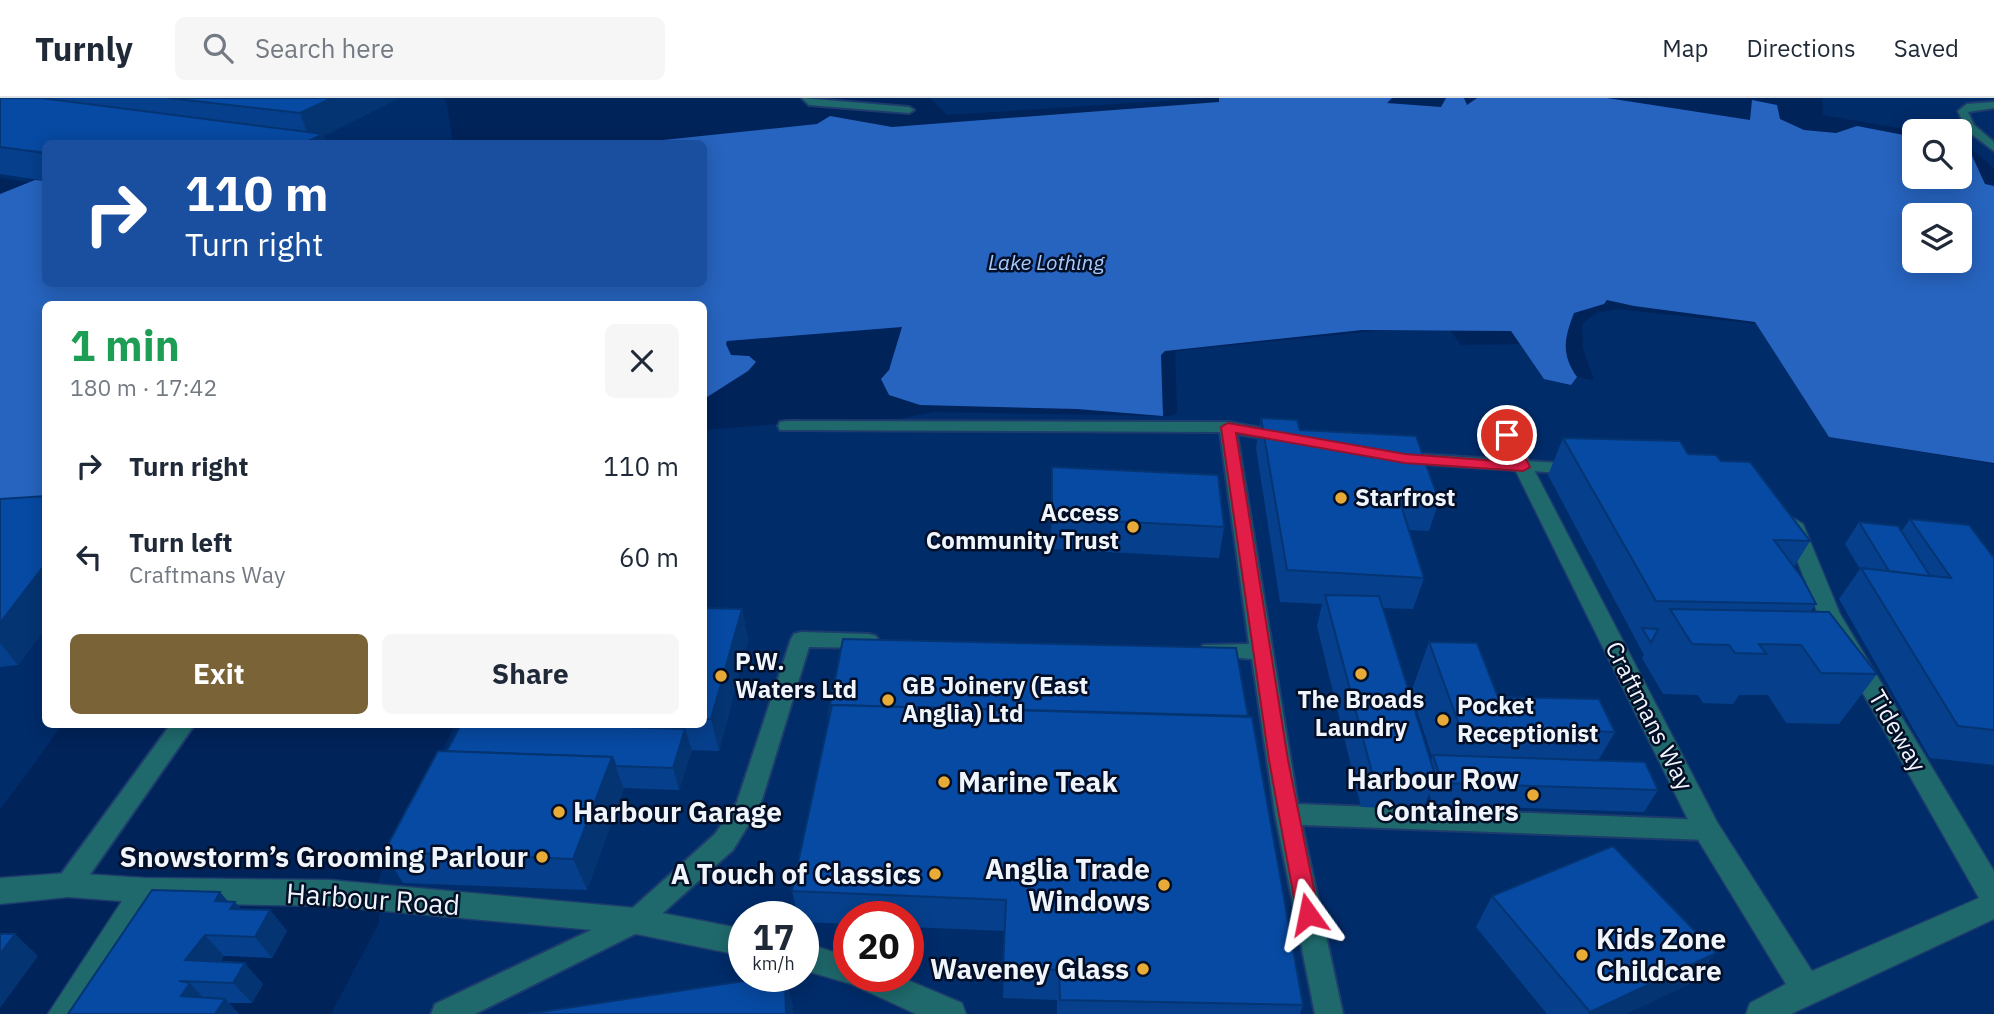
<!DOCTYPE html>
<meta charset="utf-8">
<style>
:root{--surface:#fff;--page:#f6f6f7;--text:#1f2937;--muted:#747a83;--line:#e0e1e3;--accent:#7a6437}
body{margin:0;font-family:"IBM Plex Sans",sans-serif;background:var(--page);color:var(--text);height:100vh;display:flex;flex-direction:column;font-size:26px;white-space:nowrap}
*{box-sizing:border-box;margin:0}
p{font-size:23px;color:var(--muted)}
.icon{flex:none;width:38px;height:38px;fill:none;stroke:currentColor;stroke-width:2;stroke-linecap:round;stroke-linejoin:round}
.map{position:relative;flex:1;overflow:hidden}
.side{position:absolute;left:42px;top:203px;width:665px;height:427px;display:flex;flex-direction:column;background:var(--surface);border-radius:10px;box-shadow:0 4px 18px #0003}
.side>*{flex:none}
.banner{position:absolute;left:42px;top:42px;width:665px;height:147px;border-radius:10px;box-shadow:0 4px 18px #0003;background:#1a4fa0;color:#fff;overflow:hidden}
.fabs{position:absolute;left:1902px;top:21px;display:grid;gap:14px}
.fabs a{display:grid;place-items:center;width:70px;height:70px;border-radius:10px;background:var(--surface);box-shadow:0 4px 18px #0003;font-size:35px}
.speed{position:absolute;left:728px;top:803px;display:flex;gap:14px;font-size:35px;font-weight:700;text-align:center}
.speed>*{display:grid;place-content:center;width:91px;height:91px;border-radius:50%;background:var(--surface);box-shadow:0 4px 18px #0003;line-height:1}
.speed small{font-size:18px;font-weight:400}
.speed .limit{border:10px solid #d22;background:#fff;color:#111}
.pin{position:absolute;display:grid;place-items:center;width:60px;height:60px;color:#fff;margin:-30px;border:4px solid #fff;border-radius:50%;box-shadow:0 2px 7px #0007}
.me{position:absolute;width:77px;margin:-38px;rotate:348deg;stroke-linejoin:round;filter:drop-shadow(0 0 5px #0008)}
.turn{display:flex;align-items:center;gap:24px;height:147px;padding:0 28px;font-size:32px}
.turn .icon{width:91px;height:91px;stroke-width:2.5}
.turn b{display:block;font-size:49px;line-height:60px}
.round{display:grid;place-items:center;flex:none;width:74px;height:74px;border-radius:10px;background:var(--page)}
.overview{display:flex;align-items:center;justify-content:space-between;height:119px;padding:0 28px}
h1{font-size:42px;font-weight:800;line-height:52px;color:#1e9e55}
.primary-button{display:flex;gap:14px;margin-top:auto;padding:14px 28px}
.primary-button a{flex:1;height:80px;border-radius:10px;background:var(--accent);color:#fff;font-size:28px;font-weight:800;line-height:80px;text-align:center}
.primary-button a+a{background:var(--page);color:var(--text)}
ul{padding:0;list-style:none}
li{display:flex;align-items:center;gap:21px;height:91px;padding:0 28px}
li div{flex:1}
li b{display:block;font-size:26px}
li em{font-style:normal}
header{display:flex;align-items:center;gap:42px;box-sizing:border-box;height:98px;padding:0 35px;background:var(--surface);border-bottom:2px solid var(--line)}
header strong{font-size:33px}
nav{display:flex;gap:38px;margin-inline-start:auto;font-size:24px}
.search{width:490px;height:63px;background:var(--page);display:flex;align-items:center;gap:18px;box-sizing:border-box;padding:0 24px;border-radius:10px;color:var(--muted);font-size:26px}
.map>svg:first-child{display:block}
</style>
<header>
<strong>Turnly</strong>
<div class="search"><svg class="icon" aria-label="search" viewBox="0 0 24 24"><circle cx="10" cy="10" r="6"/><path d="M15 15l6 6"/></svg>Search here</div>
<nav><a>Map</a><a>Directions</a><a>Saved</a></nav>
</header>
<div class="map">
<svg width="1994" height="916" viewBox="0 0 1994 916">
<rect width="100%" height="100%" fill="#00235a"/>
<g fill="#012c6a" fill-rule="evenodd">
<path d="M0,0H442L446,2L453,45L46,46L45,87L0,80Z"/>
<path d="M930,0H1210L947,17Z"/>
<path d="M1822,0H1994V70L1960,42V33H1915L1823,17Z"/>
<path d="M1616,211L1768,227L1843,341L1994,366V916H331L379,825V779L455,627L704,626V332L802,324H882L934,314L1170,318L1177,315L1175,253L1375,233L1450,232L1461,247L1529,246L1554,275L1594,282L1583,251L1582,226L1596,215ZM744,819H803V878H744ZM849,819H908V878H849Z"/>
<path d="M45,428L46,626L62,627L0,712V432Z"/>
</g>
<path fill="#2764bf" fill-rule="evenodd" d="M1219,0H1392L1387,5L1441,9L1446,0H1464L1467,7L1477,0H1607L1750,22L1752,2L1777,7L1780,21L1804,32L1836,35L1857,28L1914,39V79H1960V48L1968,49L1985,86L1994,88V365L1829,339L1755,224L1634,208L1607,202L1604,206L1574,215C1564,241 1561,256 1577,279L1571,287L1544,281L1511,233L1362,232L1165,253L1161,257L1163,318L1077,311L920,307L889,297L881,281L889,272L902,229L727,243L726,246L731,257L749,258L756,264L748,273L704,301V206H46L45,399L0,403V96L35,82L45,83L46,186H704V46L634,45L817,26L830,18L892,29L1219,4ZM1914,117H1960V163H1914Z"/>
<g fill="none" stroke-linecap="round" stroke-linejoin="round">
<defs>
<g id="lane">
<path d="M802,0L909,9L914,12L909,15L809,7Z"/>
<path d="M1994,4V10L1968,14L1974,27L1994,44V53L1966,32L1958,13L1967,6Z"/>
<path d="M786,323L1228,324L1290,335L1292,339L1284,344L1237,336L1298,706L1707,722L1716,725L1719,732L1716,739L1707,742L1302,727L1343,916H1315L1275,716L1252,561L1203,557L1199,552L1203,547L1249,546L1220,334L780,332L778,328L780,324Z"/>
<path d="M1400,355L1576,366L1585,371L1576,376L1394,364L1391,360Z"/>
<path d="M801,534L869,536L876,538L879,543L876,548L869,550L809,549L760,708L733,752L645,831L475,916H431L435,906L627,815L715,736L737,704L791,541L794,536Z"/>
<path d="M171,626H195L77,795L68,798L59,795L55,787L59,779Z"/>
</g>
<g id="street">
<path d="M1507,331L1516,337L1717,724L1812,873L1979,800L1818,516L1783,426L1786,421L1793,420L1803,426L1840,516L1994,773V821L1791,916H1746L1750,905L1786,886L1697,740L1498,337Z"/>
<path d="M68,775L145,780L330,782L636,810L744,831V858L636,836L330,808L153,805L81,916H48L122,803L68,799L0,806V780Z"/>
<path d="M803,844L849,859V878H898L962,905L966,916H916L851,886L803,872Z"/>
</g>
</defs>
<use href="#lane" stroke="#1d3c6d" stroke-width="4"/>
<use href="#street" stroke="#1d3c6d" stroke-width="3"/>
<use href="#lane" fill="#1f696c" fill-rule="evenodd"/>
<use href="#street" fill="#1f696c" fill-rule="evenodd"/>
</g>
<g fill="#06408c">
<path d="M0,0H399L324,38L46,46V83L0,76Z"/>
<path d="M1261,320L1300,332L1439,403L1429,433L1409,432L1424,480L1413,511L1382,510L1431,663L1432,659L1411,594L1429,544L1498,599L1615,634L1598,663L1658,692L1644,714L1433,707L1429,696L1423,711L1361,709L1317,528L1322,506L1280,504L1256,350Z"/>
<path d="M1563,340L1688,356L1721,363L1810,443L1794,469L1816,506L1811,513L1877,576L1839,626L1786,625L1768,597H1739L1733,606L1703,605L1698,597L1663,596L1642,560L1644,557L1548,377Z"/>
<path d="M1052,369L1224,429L1219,460L1051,451Z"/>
<path d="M46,398V529L18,567L0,569V401Z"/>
<path d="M1910,421L1994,460V667L1930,660L1839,501L1860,471L1845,446L1859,424L1901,434Z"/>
<path d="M704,510L742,511L748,542L719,653L691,652L679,692L624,690L587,792L403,785L384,754L447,653L461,626H704Z"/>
<path d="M828,617L1248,618L1303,907L1300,916H1057V902L1003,900L1005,833L908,829V819H849V826L803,824V819H798L792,793L829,623Z"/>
<path d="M1492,798L1691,885L1626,916H1547L1476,829Z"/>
<path d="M228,804H235L241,811L270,812L287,833L272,860L224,858L220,864L263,886L252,905H229L239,916H68Z"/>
</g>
<g fill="#053472">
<path d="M332,0H399L324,38L327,46H303L310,42L300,15Z"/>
<path d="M46,465V529L18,567L0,545V525Z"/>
<path d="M742,511L748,542L719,653L711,621Z"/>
<path d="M685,631L692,653L679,692L673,670Z"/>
<path d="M612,659L624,691L587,792L573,761Z"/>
<path d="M220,794L232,808L235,804L252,825L215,803Z"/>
<path d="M270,812L287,833L272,860L255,839Z"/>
<path d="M15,836L38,858L0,910V856Z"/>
<path d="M205,837L224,858L205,883L185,862Z"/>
<path d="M1716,855L1691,885L1626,916H1588L1590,914Z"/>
<path d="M245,865L263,886L252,905L233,885Z"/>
<path d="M785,878L793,907V916H786Z"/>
<path d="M190,885L209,906L181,898Z"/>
<path d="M225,901L239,916H215Z"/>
</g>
<g fill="#074aa3" stroke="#053472" stroke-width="2">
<path d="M0,0H41L323,36L303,46H46V55L0,49Z"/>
<path d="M168,0H332L300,15Z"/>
<path d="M1261,320L1297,322L1300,332L1416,338L1439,403L1399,401L1424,480L1287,472Z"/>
<path d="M1563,340L1680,343L1688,356L1716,357L1721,363L1750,364L1810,443L1774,442L1803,481L1816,506L1656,503Z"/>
<path d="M1052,369L1218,377L1224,429L1052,420Z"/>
<path d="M46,398V465L0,525V401Z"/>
<path d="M1910,421L1969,427L1994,460V632L1958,628L1861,470L1951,480Z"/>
<path d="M1859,424L1898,428L1930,478L1889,473Z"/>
<path d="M1325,497L1379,498L1436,680L1373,678Z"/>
<path d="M704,510L742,511L711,621H704Z"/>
<path d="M1670,511L1829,514L1877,576L1821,575L1801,547L1759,546L1766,556L1735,555L1729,547L1692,546Z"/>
<path d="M1642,530L1658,531L1651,545Z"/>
<path d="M843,541L1236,550L1248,618L832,607L830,617H828Z"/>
<path d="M1429,544L1477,545L1498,599L1599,601L1615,634L1460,629Z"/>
<path d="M832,607L1252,619L1303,907L1060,902L1059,872L1003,870L1006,802L792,793Z"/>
<path d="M461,626H538L685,631L673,670L616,668L612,659L447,653Z"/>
<path d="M438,653L612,659L573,761L384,754Z"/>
<path d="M1433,657L1645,664L1658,692L1442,685Z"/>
<path d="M1613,748L1716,855L1590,914L1492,798Z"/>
<path d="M152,792L220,794L215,803L235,804L230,811L270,812L255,839L205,837L185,862L245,865L233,885L179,883L190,885L181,898L225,901L215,916H68Z"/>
<path d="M0,836H15L0,856Z"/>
<path d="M777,878H785L786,916H527Z"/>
</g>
<path fill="#e11d48" stroke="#92132f" stroke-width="2" d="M1228,325L1405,356L1513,364L1500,337L1507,332L1514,337L1530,369L1523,373L1405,365L1236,335L1288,662L1319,816L1316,823L1308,826L1300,823L1297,816L1269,662L1221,329Z"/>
<g fill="#e9ab38" stroke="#020f27" stroke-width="2.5">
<circle cx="1341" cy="400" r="7"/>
<circle cx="1133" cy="429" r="7"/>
<circle cx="1361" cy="576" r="7"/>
<circle cx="721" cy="578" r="7"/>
<circle cx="888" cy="602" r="7"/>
<circle cx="1443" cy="622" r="7"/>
<circle cx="944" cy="684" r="7"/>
<circle cx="1533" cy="697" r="7"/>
<circle cx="559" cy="714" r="7"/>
<circle cx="542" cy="759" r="7"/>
<circle cx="935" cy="776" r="7"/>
<circle cx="1164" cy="787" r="7"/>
<circle cx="1582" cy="857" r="7"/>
<circle cx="1143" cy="871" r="7"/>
</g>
<g text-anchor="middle" stroke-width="5" stroke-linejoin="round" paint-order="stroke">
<g font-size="21" font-style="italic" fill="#abcaf9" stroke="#020f27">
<text x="1046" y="172">Lake Lothing</text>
</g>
<g font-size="24" font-weight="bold" fill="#f0f5fc" stroke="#020f27" text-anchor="start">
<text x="1355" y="408">Starfrost</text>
<text x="1119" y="423" text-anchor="end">Access<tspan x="1119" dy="28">Community Trust</tspan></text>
<text x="735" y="572">P.W.<tspan x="735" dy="28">Waters Ltd</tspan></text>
<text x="902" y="596">GB Joinery (East<tspan x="902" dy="28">Anglia) Ltd</tspan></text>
<text x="1361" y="610" text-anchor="middle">The Broads<tspan x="1361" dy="28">Laundry</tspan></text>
<text x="1457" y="616">Pocket<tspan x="1457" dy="28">Receptionist</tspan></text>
</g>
<g font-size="24" fill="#f0f5fc" stroke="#020f27">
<text transform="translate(1649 618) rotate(63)" y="8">Craftmans Way</text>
<text transform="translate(1897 633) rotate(60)" y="8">Tideway</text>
</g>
<g font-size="28" font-weight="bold" fill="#f0f5fc" stroke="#020f27" text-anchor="end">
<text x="1519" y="691">Harbour Row<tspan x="1519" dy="32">Containers</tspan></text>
<text x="958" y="694" text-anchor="start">Marine Teak</text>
<text x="573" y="724" text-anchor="start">Harbour Garage</text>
<text x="528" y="769">Snowstorm’s Grooming Parlour</text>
<text x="1150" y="781">Anglia Trade<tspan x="1150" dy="32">Windows</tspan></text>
<text x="921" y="786">A Touch of Classics</text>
<text x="1596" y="851" text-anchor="start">Kids Zone<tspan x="1596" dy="32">Childcare</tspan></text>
<text x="1129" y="881">Waveney Glass</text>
</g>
<g font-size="28" fill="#f0f5fc" stroke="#020f27">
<text transform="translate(373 801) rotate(4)" y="10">Harbour Road</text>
</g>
</g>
</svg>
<div class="fabs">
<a><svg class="icon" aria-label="search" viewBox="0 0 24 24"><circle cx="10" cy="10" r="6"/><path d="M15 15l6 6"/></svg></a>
<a><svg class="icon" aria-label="layers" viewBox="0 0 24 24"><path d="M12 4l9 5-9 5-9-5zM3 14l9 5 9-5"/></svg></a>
</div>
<div class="speed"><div>17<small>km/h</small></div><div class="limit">20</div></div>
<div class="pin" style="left:1507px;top:337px;background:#d93025"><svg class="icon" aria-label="arrive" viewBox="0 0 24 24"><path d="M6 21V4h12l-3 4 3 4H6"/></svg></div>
<svg class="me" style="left:1308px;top:816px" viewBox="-20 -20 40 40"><path d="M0-17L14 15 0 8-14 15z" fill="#e11d48" stroke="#fff" stroke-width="4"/></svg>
<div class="banner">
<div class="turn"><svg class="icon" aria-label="right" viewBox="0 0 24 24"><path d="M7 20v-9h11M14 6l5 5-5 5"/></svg><div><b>110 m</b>Turn right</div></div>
</div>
<section class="side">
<div class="overview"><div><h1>1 min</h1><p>180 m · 17:42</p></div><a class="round"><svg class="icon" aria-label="close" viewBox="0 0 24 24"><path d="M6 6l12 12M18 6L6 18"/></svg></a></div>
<ul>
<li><svg class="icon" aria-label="right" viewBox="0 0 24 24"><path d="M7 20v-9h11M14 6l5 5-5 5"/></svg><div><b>Turn right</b></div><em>110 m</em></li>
<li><svg class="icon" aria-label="left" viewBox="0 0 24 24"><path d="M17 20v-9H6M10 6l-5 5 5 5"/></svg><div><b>Turn left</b><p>Craftmans Way</p></div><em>60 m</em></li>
</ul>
<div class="primary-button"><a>Exit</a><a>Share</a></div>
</section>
</div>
